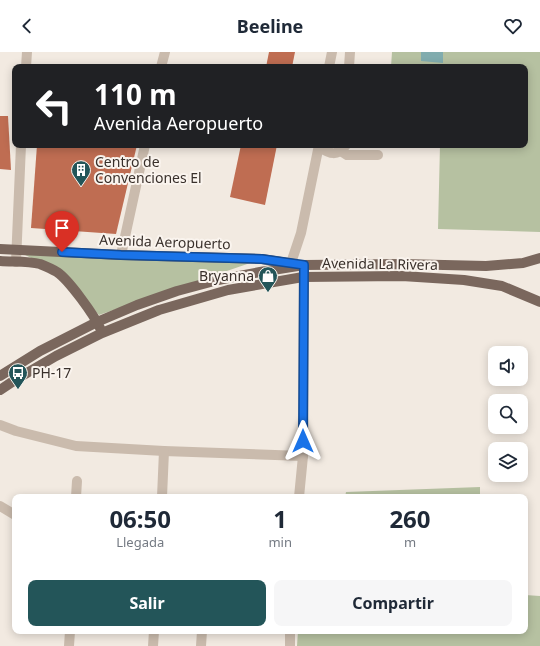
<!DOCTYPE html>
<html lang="es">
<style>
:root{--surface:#fff;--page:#f6f6f7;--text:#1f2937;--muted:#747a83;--accent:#235559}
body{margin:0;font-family:"Noto Sans",sans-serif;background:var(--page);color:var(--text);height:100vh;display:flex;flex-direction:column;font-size:15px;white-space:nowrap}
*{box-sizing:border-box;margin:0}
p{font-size:13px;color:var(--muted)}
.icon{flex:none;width:22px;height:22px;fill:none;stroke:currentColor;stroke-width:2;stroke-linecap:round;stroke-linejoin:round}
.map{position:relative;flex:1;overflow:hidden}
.details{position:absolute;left:12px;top:442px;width:516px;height:140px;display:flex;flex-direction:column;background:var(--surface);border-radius:8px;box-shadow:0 2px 10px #0003}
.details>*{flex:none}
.top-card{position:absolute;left:12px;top:12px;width:516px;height:84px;border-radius:8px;box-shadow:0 2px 10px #0003;background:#202124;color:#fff;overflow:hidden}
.fabs{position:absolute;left:488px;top:294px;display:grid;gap:8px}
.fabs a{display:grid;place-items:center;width:40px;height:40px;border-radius:8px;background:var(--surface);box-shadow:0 2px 10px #0003;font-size:20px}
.pin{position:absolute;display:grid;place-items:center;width:34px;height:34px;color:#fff;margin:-41px -17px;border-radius:50% 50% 50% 0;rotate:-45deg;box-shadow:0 0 4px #0007}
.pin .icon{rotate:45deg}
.me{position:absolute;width:44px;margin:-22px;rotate:0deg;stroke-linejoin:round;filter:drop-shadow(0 0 3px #0008)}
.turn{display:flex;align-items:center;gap:14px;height:84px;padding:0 16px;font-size:18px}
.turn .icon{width:52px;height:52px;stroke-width:2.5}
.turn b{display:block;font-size:28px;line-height:34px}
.eta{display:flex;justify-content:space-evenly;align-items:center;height:68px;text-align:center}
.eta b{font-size:24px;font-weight:700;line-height:28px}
.primary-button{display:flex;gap:8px;margin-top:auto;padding:8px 16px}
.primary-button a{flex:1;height:46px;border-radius:8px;background:var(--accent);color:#fff;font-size:16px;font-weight:700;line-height:46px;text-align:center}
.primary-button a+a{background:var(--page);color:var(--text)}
header{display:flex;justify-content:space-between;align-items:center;height:52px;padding:0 16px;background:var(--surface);font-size:18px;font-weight:700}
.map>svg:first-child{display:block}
</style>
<header><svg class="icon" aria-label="back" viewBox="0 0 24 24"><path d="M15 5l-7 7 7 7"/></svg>Beeline<svg class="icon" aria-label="heart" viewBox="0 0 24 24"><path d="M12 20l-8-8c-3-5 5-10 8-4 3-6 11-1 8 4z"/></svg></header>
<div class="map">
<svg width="540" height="594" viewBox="0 0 540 594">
<rect width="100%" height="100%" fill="#f2eae1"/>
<g fill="#b6c1a1">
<path d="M392,0H540V180L438,177L440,93H525V15H391Z"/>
<path d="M19,200L253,210L99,263L62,221Z"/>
<path d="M480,435V445H345L346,440Z"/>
<path d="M525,543L540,544V594H297L298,579H525Z"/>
</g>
<path fill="#81acae" d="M421,0H443V11L421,9Z"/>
<g fill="#bf6d52">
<path d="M269,0H295L292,15H266Z"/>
<path d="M0,64H8L11,118L0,117Z"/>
<path d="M37,93H137L116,182L31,176Z"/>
<path d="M241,93H277L265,153L230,145Z"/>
</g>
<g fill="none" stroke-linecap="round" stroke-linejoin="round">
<g stroke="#cabbad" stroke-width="10">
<path d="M26,15L27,0"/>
<path d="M161,15L165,0"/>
<path d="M329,15L332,0"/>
<path d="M349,15L350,0"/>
<path d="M319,95C330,102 337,105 346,93"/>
<path d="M341,99L347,103H378"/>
<path d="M121,203L145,93"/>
<path d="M16,210L21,93"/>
<path d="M291,211L301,181L319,93"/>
<path d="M0,373L16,379L76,394L164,399L303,404"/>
<path d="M76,445L77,429"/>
<path d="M162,445L164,399"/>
<path d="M299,445L303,404L304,213"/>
<path d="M0,454L15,463"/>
<path d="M69,594L70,579"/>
<path d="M153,594L154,579"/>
<path d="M201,594L202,579"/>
<path d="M290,594V579"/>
</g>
<g stroke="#7a675d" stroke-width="10">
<path d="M0,197L121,203L262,207L294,212"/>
<path d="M0,209C13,210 28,209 40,212C45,214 52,217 57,220C69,228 94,263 100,276"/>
<path d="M0,324L40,299L97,270L137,253L177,239L218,228L260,220L304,213L402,212L486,214L523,211L540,206"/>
<path d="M0,338L15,328L56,304L102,281L159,258L228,238L303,225L402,224L464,228L502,234L540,250"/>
</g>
</g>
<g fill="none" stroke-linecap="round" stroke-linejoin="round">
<defs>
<path id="route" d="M62,200L121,203L262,207L304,213L303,389"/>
</defs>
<use href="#route" stroke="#114b97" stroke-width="10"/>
<use href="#route" stroke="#1a73e8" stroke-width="7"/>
</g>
<defs>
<symbol id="building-pin" viewBox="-11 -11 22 30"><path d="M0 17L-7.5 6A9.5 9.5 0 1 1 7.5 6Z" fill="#235559" stroke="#faf4ee"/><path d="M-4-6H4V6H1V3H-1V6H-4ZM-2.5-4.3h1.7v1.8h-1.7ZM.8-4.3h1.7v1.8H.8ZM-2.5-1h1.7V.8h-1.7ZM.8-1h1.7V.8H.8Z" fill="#fff"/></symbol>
<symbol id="shop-pin" viewBox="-11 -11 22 30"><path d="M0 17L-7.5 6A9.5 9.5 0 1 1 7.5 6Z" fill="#235559" stroke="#faf4ee"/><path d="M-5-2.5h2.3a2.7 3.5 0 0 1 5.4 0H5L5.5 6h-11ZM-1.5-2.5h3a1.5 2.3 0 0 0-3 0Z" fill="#fff"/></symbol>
<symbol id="bus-pin" viewBox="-11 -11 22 30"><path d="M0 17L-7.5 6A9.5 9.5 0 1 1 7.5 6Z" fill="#235559" stroke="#faf4ee"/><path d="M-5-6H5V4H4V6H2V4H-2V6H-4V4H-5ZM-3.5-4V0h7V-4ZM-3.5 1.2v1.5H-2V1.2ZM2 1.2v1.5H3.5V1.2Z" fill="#fff"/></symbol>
</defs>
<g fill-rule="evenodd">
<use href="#building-pin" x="70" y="107" width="22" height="30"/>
<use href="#shop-pin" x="257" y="213" width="22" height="30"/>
<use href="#bus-pin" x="7" y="310" width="22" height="30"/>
</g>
<g text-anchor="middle" stroke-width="4" stroke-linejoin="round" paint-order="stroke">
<g font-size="14" fill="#39302b" stroke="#faf4ee" text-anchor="start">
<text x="95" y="115">Centro de<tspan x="95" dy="16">Convenciones El</tspan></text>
<text x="254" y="229" text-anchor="end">Bryanna</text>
<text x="32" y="326">PH-17</text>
</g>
<g font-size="14" fill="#39302b" stroke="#faf4ee">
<text transform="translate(165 190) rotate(2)" y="5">Avenida Aeropuerto</text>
<text transform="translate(380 212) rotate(1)" y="5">Avenida La Rivera</text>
</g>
</g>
</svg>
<div class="fabs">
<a><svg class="icon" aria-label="sound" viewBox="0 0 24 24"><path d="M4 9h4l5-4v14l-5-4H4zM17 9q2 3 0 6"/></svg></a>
<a><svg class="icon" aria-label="search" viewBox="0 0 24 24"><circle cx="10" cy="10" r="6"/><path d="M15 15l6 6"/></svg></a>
<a><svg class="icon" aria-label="layers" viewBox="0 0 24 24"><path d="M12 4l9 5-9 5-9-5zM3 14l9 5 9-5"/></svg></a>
</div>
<div class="pin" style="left:62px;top:200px;background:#d93025"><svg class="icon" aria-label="arrive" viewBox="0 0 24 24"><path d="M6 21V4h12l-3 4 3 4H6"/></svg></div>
<svg class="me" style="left:303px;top:389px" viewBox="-20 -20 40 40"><path d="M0-17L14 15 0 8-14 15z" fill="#1a73e8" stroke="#fff" stroke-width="4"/></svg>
<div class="top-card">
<div class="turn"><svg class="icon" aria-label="left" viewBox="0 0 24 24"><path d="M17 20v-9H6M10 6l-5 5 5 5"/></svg><div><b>110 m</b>Avenida Aeropuerto</div></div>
</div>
<section class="details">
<div class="eta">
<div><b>06:50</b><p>Llegada</p></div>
<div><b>1</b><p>min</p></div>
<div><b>260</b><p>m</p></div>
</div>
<div class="primary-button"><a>Salir</a><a>Compartir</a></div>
</section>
</div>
